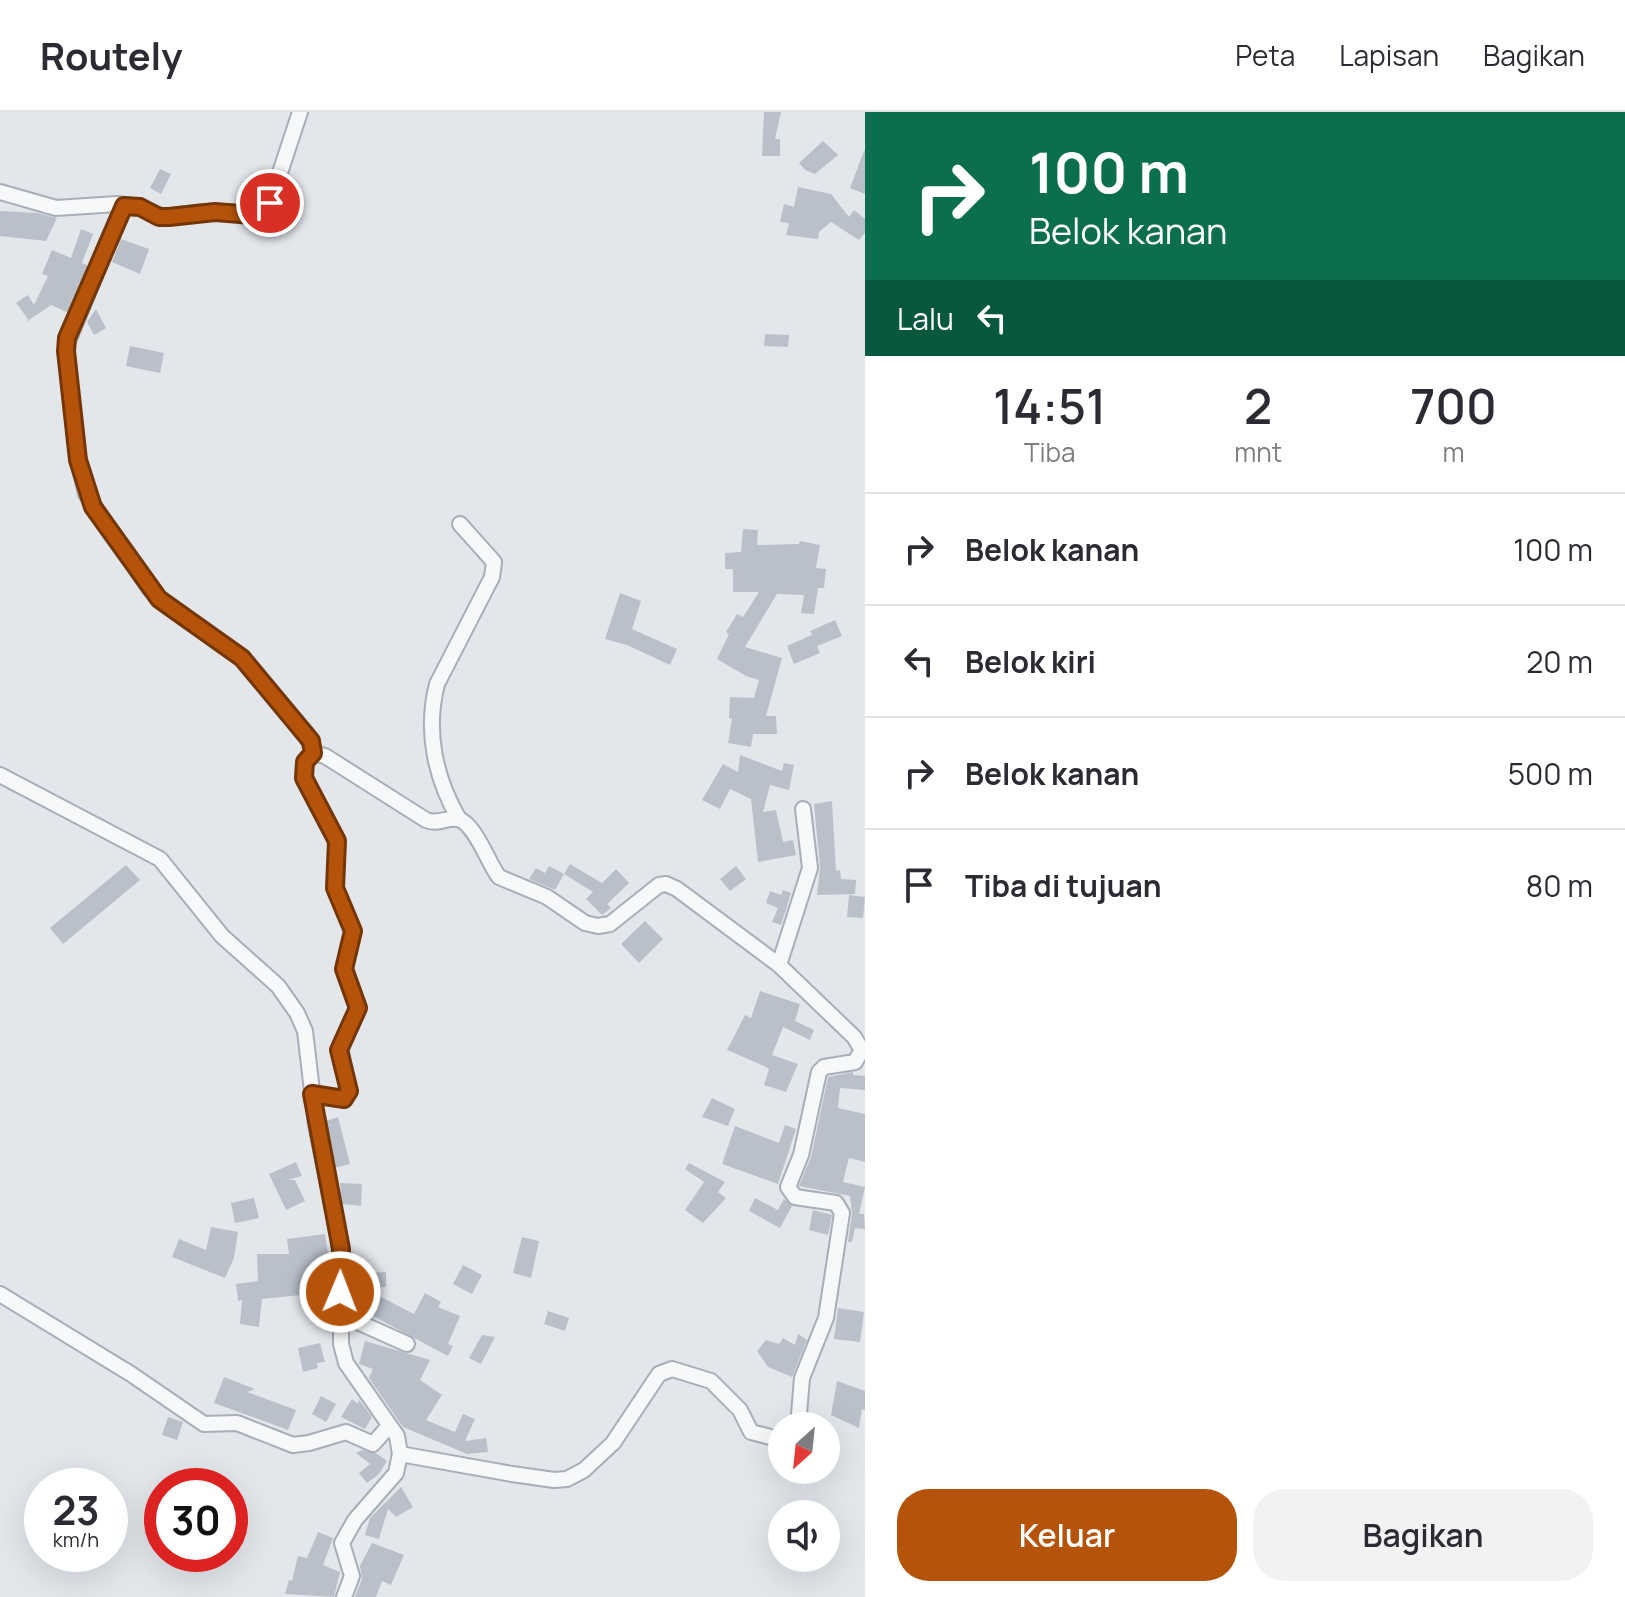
<!DOCTYPE html>
<html lang="id">
<style>
:root{--surface:#fff;--page:#f2f2f3;--text:#2b2b33;--muted:#7c7c81;--line:#e1e1e2;--accent:#b45309}
body{margin:0;font-family:Manrope,sans-serif;background:var(--page);color:var(--text);height:100vh;display:flex;flex-direction:column;font-size:30px;white-space:nowrap}
*{box-sizing:border-box;margin:0}
p{font-size:26px;color:var(--muted)}
.icon{flex:none;width:44px;height:44px;fill:none;stroke:currentColor;stroke-width:2;stroke-linecap:round;stroke-linejoin:round}
.map{position:relative;flex:1;overflow:hidden}
.details{display:flex;flex-direction:column;background:var(--surface);width:760px}
.details>*{flex:none}
.hud{background:#0b6e4f;color:#fff;overflow:hidden}
.needle{width:52px;rotate:207deg}
.buttons{position:absolute;left:768px;top:1300px;display:grid;gap:16px}
.buttons a{display:grid;place-items:center;width:72px;height:72px;border-radius:50%;background:var(--surface);box-shadow:0 8px 32px #0002;font-size:40px}
.speed{position:absolute;left:24px;top:1356px;display:flex;gap:16px;font-size:40px;font-weight:700;text-align:center}
.speed>*{display:grid;place-content:center;width:104px;height:104px;border-radius:50%;background:var(--surface);box-shadow:0 8px 32px #0002;line-height:1}
.speed small{font-size:20px;font-weight:400}
.speed .limit{border:12px solid #d22;background:#fff;color:#111}
.pin{position:absolute;display:grid;place-items:center;width:68px;height:68px;color:#fff;margin:-34px;border:4px solid #fff;border-radius:50%;box-shadow:0 2px 8px #0007}
.me{position:absolute;width:88px;margin:-44px;rotate:1deg;stroke-linejoin:round;filter:drop-shadow(0 0 6px #0008)}
.turn{display:flex;align-items:center;gap:28px;height:168px;padding:0 32px;font-size:36px}
.turn .icon{width:104px;height:104px;stroke-width:2.5}
.turn b{display:block;font-size:56px;line-height:68px}
.then{display:flex;align-items:center;height:76px;padding:0 32px;background:#0003;gap:16px;font-size:30px}
.eta{display:flex;justify-content:space-evenly;align-items:center;height:136px;text-align:center}
.eta b{font-size:48px;font-weight:600;line-height:56px}
.button{display:flex;gap:16px;margin-top:auto;padding:16px 32px}
.button a{flex:1;height:92px;border-radius:32px;background:var(--accent);color:#fff;font-size:32px;font-weight:600;line-height:92px;text-align:center}
.button a+a{background:var(--page);color:var(--text)}
ul{padding:0;list-style:none}
li{display:flex;align-items:center;gap:24px;height:112px;padding:0 32px;border-top:2px solid var(--line)}
li div{flex:1}
li b{display:block;font-size:30px}
li em{font-style:normal}
header{display:flex;align-items:center;gap:48px;box-sizing:border-box;height:112px;padding:0 40px;background:var(--surface);border-bottom:2px solid var(--line)}
header strong{font-size:38px}
nav{display:flex;gap:44px;margin-inline-start:auto;font-size:28px}
main{display:flex;flex:1;min-height:0}
.map>svg:first-child{display:block}
</style>
<header>
<strong>Routely</strong>
<nav><a>Peta</a><a>Lapisan</a><a>Bagikan</a></nav>
</header>
<main>
<div class="map">
<svg width="865" height="1485" viewBox="0 0 865 1485">
<rect width="100%" height="100%" fill="#e3e7ec"/>
<g fill="#bac0ca">
<path d="M764,0H781L775,27H780V44H762Z"/>
<path d="M823,29L838,43L815,62L805,58L799,51Z"/>
<path d="M864,39H865V82L850,76Z"/>
<path d="M160,57L171,62L161,82L150,76Z"/>
<path d="M798,75L831,82L849,105L854,98L865,107V121L859,128L831,110L819,120L818,127L786,123L789,111L780,110L784,92L794,95Z"/>
<path d="M0,99L37,101L57,106L46,129L0,124Z"/>
<path d="M81,117L93,122L82,151L87,153V158L69,201L51,193L26,210L28,207L16,191L28,183L34,193L48,164L42,162L52,138L71,146Z"/>
<path d="M121,127L149,137L140,162L112,150Z"/>
<path d="M96,197L106,216L94,223L87,210Z"/>
<path d="M765,222L789,223L788,235L764,234Z"/>
<path d="M130,234L164,241L160,261L126,254Z"/>
<path d="M743,417L758,418L757,433L799,432L800,429L820,433L816,456L826,457L824,476H818L814,502L801,501L804,483L777,482L745,535L782,546L766,604H776L777,622H753L751,635L728,631L732,607L729,606L730,585L754,586L759,568L746,564L717,547L729,522L726,520L737,502L743,505L759,480H733V457H725V441L741,440Z"/>
<path d="M620,481L641,489L632,517L677,537L670,553L627,533L605,527Z"/>
<path d="M835,508L842,524L817,534L820,541L794,552L787,534L812,523L810,519Z"/>
<path d="M740,643L782,659L784,651L794,653L789,678L770,673L763,700L776,698L783,730L793,728L796,743L758,750L751,687L730,677L720,697L702,688L723,652L738,660Z"/>
<path d="M832,689L836,759L840,758L841,767L856,768L855,782L817,783L820,755L814,692Z"/>
<path d="M570,752L602,771L616,757L629,771L607,792L611,796L602,803L586,787L593,780L564,762Z"/>
<path d="M126,753L140,768L63,832L50,816Z"/>
<path d="M549,754L564,762L555,778L529,767L536,756L545,761Z"/>
<path d="M736,754L746,767L730,779L720,767Z"/>
<path d="M783,778L791,781L781,813L772,810L778,796L766,791L770,779L781,783Z"/>
<path d="M849,783L865,785L863,806L847,805Z"/>
<path d="M645,809L663,827L639,851L621,832Z"/>
<path d="M760,879L800,892L795,909L814,918L810,928L783,915L772,943L798,952L786,980L764,973L769,957L764,954L727,938L745,903L751,906Z"/>
<path d="M853,960V963L865,964V978L840,976L838,996L865,1002V1050L849,1046L843,1070L865,1075L859,1102H864L865,1117L855,1116L852,1130H848L852,1102L850,1084L799,1074L811,1045L828,965Z"/>
<path d="M712,986L735,997L728,1014L702,1005Z"/>
<path d="M338,1005L350,1052L335,1056L326,1009Z"/>
<path d="M785,1013L796,1017L778,1072L722,1052L735,1014L779,1031Z"/>
<path d="M296,1050L302,1064L287,1068H295L305,1089L286,1098L269,1062Z"/>
<path d="M689,1051L725,1070L718,1080L726,1086L703,1111L685,1098L704,1070L685,1057Z"/>
<path d="M340,1071L362,1072L361,1094L342,1092Z"/>
<path d="M254,1086L259,1106L235,1111L231,1091Z"/>
<path d="M755,1086L778,1098L784,1087L792,1094L780,1116L749,1099Z"/>
<path d="M813,1098L832,1103L828,1123L809,1118Z"/>
<path d="M211,1115L238,1120L234,1146L225,1166L172,1145L179,1127L206,1138Z"/>
<path d="M325,1122L331,1165V1195L312,1196L311,1182L262,1187L259,1215L240,1212L242,1188L238,1189L236,1172L258,1169L257,1142H289L287,1127Z"/>
<path d="M522,1125L539,1129L531,1166L513,1161Z"/>
<path d="M463,1153L482,1163L472,1182L453,1172Z"/>
<path d="M386,1160V1175L357,1176V1161Z"/>
<path d="M425,1181L441,1190L438,1195L460,1204L448,1232L453,1234L448,1244L371,1203L381,1185L414,1202Z"/>
<path d="M838,1196L864,1200L860,1230L834,1227Z"/>
<path d="M548,1199L569,1206L565,1219L544,1212Z"/>
<path d="M798,1222L807,1228L792,1265L768,1255L757,1239L766,1228L779,1232L783,1226L795,1233Z"/>
<path d="M482,1223L495,1225L481,1252L469,1246Z"/>
<path d="M365,1229L430,1248L420,1268L442,1283L426,1308L455,1320L463,1302L475,1307L465,1329L486,1326L488,1340L467,1342L403,1315L369,1266L373,1257L359,1252Z"/>
<path d="M320,1231L325,1250L317,1251L318,1256L303,1260L298,1236Z"/>
<path d="M224,1265L255,1277L247,1280L296,1298L288,1318L214,1291Z"/>
<path d="M837,1269L865,1279V1298L862,1297L859,1316L831,1303Z"/>
<path d="M321,1284L336,1292L326,1310L312,1302Z"/>
<path d="M352,1287L358,1292L359,1288L372,1305L365,1317L341,1305Z"/>
<path d="M168,1305L183,1310L177,1328L162,1323Z"/>
<path d="M362,1338L376,1341L387,1349L379,1362L367,1371L359,1361L370,1352L356,1341Z"/>
<path d="M401,1375L413,1395L396,1405L388,1397L379,1427L365,1423L370,1406Z"/>
<path d="M318,1420L333,1426L323,1453L340,1460L334,1485L285,1482L289,1468L292,1469L298,1444L307,1446Z"/>
<path d="M372,1431L404,1443L391,1473L382,1469L376,1485H355L362,1467L360,1454Z"/>
</g>
<g fill="none" stroke-linecap="round" stroke-linejoin="round">
<defs>
<g id="minor">
<path d="M0,80L56,96L117,92L140,95L164,105L203,100L259,102L270,91L300,0"/>
<path d="M124,94L66,234L78,348L86,382L149,476L170,496L242,546L306,621L313,641"/>
<path d="M0,663L160,747L222,824L278,874L297,901L305,919L316,1013L341,1137V1232L346,1251L397,1324L400,1342L396,1361L355,1408L342,1431L352,1464L344,1485"/>
<path d="M459,707C435,666 425,619 437,572L492,465L494,450L460,412"/>
<path d="M779,853L810,756L803,697"/>
<path d="M312,982L344,987L349,979L340,935L358,896L344,857L353,819L335,776L337,729L304,666L305,650L313,641L325,644L426,708C438,713 447,705 458,707C475,711 489,753 499,765L547,785L585,811L598,814L610,812L659,773L666,772L677,777L779,853L854,925L862,938L855,950L824,955L819,960L801,1043L788,1075L795,1085L836,1091L842,1101L826,1206L802,1266L798,1314"/>
<path d="M0,1182L131,1262L204,1312L237,1311L293,1333L309,1331L346,1320L373,1332L389,1314"/>
<path d="M340,1202L407,1232"/>
<path d="M400,1342L512,1362L554,1368L567,1367L584,1358L613,1331L659,1262L672,1257L711,1269L740,1298L751,1320L782,1328"/>
</g>
</defs>
<use href="#minor" stroke="#a8aeb7" stroke-width="18"/>
<use href="#minor" stroke="#f7f8fa" stroke-width="14"/>
</g>
<g fill="none" stroke-linecap="round" stroke-linejoin="round">
<defs>
<path id="route" d="M270,91L264,100L253,103L215,100L169,105H159L140,95L124,94L67,226L66,239L78,348L93,395L159,487L242,546L311,629L313,641L305,650L304,666L337,729L335,776L353,819L344,857L358,896L339,938L349,979L344,987L312,982L341,1137L340,1180"/>
</defs>
<use href="#route" stroke="#753606" stroke-width="20"/>
<use href="#route" stroke="#b45309" stroke-width="14"/>
</g>
</svg>
<div class="buttons">
<a><svg class="needle" viewBox="-14 -14 28 28"><path d="M0-13l5 13h-10z" fill="#e53935"/><path d="M0 13l5-13h-10z" fill="#7c7c81"/></svg></a>
<a><svg class="icon" aria-label="sound" viewBox="0 0 24 24"><path d="M4 9h4l5-4v14l-5-4H4zM17 9q2 3 0 6"/></svg></a>
</div>
<div class="speed"><div>23<small>km/h</small></div><div class="limit">30</div></div>
<div class="pin" style="left:270px;top:91px;background:#d93025"><svg class="icon" aria-label="arrive" viewBox="0 0 24 24"><path d="M6 21V4h12l-3 4 3 4H6"/></svg></div>
<svg class="me" style="left:340px;top:1180px" viewBox="-20 -20 40 40"><circle r="17" fill="#b45309" stroke="#fff" stroke-width="3"/><path d="M0-11L8 9 0 5-8 9z" fill="#fff"/></svg>
</div>
<section class="details">
<div class="hud">
<div class="turn"><svg class="icon" aria-label="right" viewBox="0 0 24 24"><path d="M7 20v-9h11M14 6l5 5-5 5"/></svg><div><b>100 m</b>Belok kanan</div></div>
<div class="then">Lalu<svg class="icon" aria-label="left" viewBox="0 0 24 24"><path d="M17 20v-9H6M10 6l-5 5 5 5"/></svg></div>
</div>
<div class="eta">
<div><b>14:51</b><p>Tiba</p></div>
<div><b>2</b><p>mnt</p></div>
<div><b>700</b><p>m</p></div>
</div>
<ul>
<li><svg class="icon" aria-label="right" viewBox="0 0 24 24"><path d="M7 20v-9h11M14 6l5 5-5 5"/></svg><div><b>Belok kanan</b></div><em>100 m</em></li>
<li><svg class="icon" aria-label="left" viewBox="0 0 24 24"><path d="M17 20v-9H6M10 6l-5 5 5 5"/></svg><div><b>Belok kiri</b></div><em>20 m</em></li>
<li><svg class="icon" aria-label="right" viewBox="0 0 24 24"><path d="M7 20v-9h11M14 6l5 5-5 5"/></svg><div><b>Belok kanan</b></div><em>500 m</em></li>
<li><svg class="icon" aria-label="arrive" viewBox="0 0 24 24"><path d="M6 21V4h12l-3 4 3 4H6"/></svg><div><b>Tiba di tujuan</b></div><em>80 m</em></li>
</ul>
<div class="button"><a>Keluar</a><a>Bagikan</a></div>
</section>
</main>
